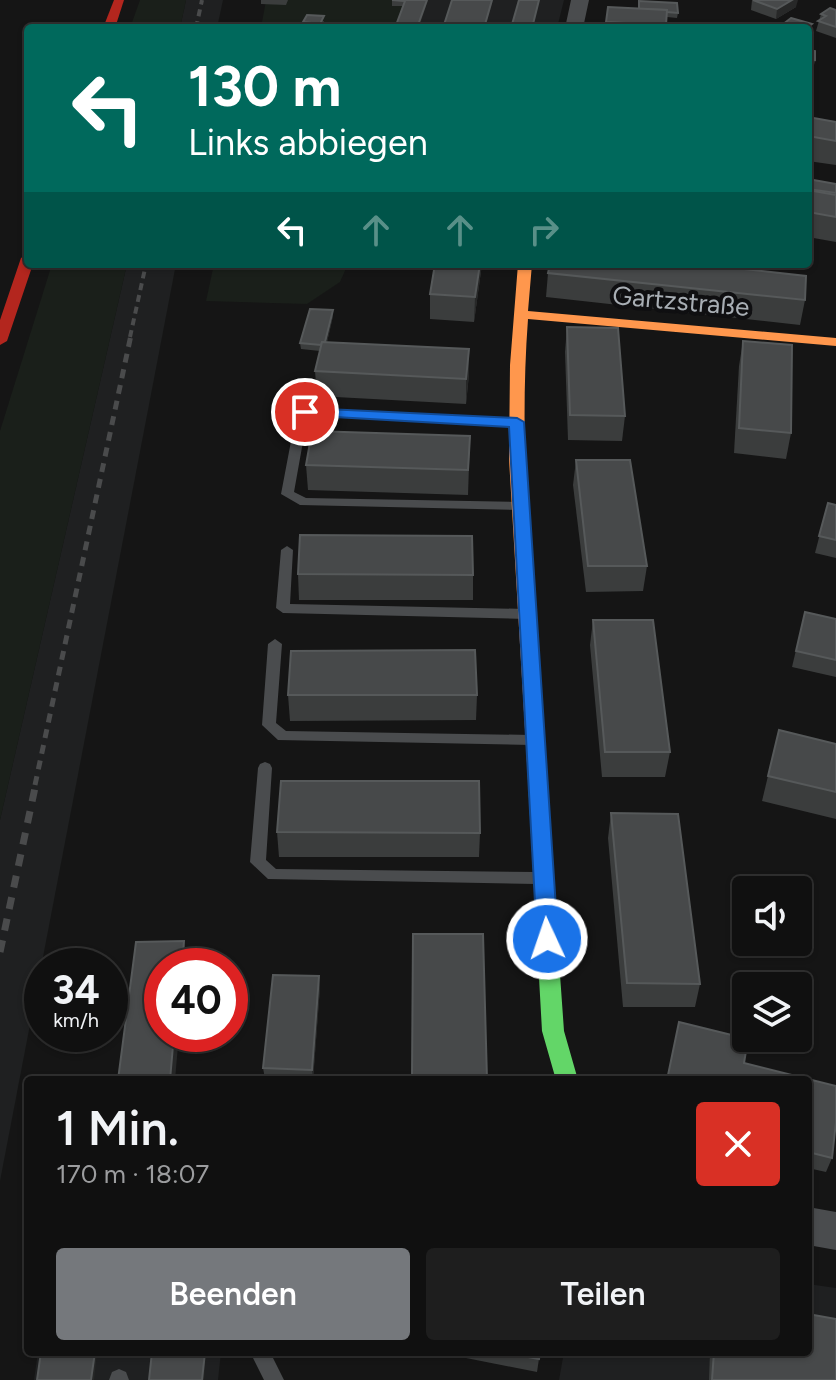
<!DOCTYPE html>
<html lang="de">
<meta charset="utf-8">
<style>
:root{--surface:#101010;--page:#1e1e1e;--text:#f1f3f6;--muted:#9c9d9f;--line:#303030;--accent:#75787c}
body{margin:0;font-family:Figtree,sans-serif;background:var(--page);color:var(--text);height:100vh;display:flex;flex-direction:column;font-size:30px;white-space:nowrap}
*{box-sizing:border-box;margin:0}
p{font-size:26px;color:var(--muted)}
.icon{flex:none;width:44px;height:44px;fill:none;stroke:currentColor;stroke-width:2;stroke-linecap:round;stroke-linejoin:round}
.map{position:relative;flex:1;overflow:hidden}
.details{position:absolute;left:24px;top:1076px;width:788px;height:280px;display:flex;flex-direction:column;background:var(--surface);border-radius:8px;box-shadow:0 2px 6px #0004,0 0 0 2px var(--line)}
.details>*{flex:none}
.guide{position:absolute;left:24px;top:24px;width:788px;height:244px;border-radius:8px;box-shadow:0 2px 6px #0004,0 0 0 2px var(--line);background:#00695c;color:#fff;overflow:hidden}
.fabs{position:absolute;left:732px;top:876px;display:grid;gap:16px}
.fabs a{display:grid;place-items:center;width:80px;height:80px;border-radius:8px;background:var(--surface);box-shadow:0 2px 6px #0004,0 0 0 2px var(--line);font-size:40px}
.speed{position:absolute;left:24px;top:948px;display:flex;gap:16px;font-size:40px;font-weight:700;text-align:center}
.speed>*{display:grid;place-content:center;width:104px;height:104px;border-radius:50%;background:var(--surface);box-shadow:0 2px 6px #0004,0 0 0 2px var(--line);line-height:1}
.speed small{font-size:20px;font-weight:400}
.speed .limit{border:12px solid #d22;background:#fff;color:#111}
.pin{position:absolute;display:grid;place-items:center;width:68px;height:68px;color:#fff;margin:-34px;border:4px solid #fff;border-radius:50%;box-shadow:0 2px 8px #0007}
.me{position:absolute;width:88px;margin:-44px;rotate:357deg;stroke-linejoin:round;filter:drop-shadow(0 0 6px #0008)}
.turn{display:flex;align-items:center;gap:28px;height:168px;padding:0 32px;font-size:36px}
.turn .icon{width:104px;height:104px;stroke-width:2.5}
.turn b{display:block;font-size:56px;line-height:68px}
.lanes{display:flex;align-items:center;height:76px;padding:0 32px;background:#0003;justify-content:center;gap:40px;direction:ltr}
.lanes .off{opacity:.35}
.round{display:grid;place-items:center;flex:none;width:84px;height:84px;border-radius:8px;background:var(--page)}
.head{display:flex;align-items:center;justify-content:space-between;height:136px;padding:0 32px}
h1{font-size:48px;font-weight:600;line-height:60px}
.button{display:flex;gap:16px;margin-top:auto;padding:16px 32px}
.button a{flex:1;height:92px;border-radius:8px;background:var(--accent);color:#fff;font-size:32px;font-weight:600;line-height:92px;text-align:center}
.button a+a{background:var(--page);color:var(--text)}
.map>svg:first-child{display:block}
</style>
<div class="map">
<svg width="836" height="1380" viewBox="0 0 836 1380">
<rect width="100%" height="100%" fill="#151515"/>
<g fill="#1f2021">
<path d="M186,0H223L217,28H180Z"/>
<path d="M406,0H564L557,28H396Z"/>
<path d="M127,264H176L0,1181V820Z"/>
<path d="M808,1284L836,1288V1380H559L564,1352H808Z"/>
<path d="M38,1352H221L218,1380H34Z"/>
</g>
<g fill="#1a1f1a">
<path d="M140,0H186L180,28H130Z"/>
<path d="M266,0H406L396,28H261Z"/>
<path d="M52,264H127L0,820V431Z"/>
<path d="M214,264H348L340,282L307,304L206,301Z"/>
</g>
<g fill="none" stroke-linecap="round" stroke-linejoin="round">
<g fill="#4a4c4e" fill-rule="evenodd">
<path d="M305,408L516,418L522,422L516,426L310,416L307,423H299L297,420L299,412Z"/>
<path d="M298,432L304,436L294,492L306,498L520,502L526,506L520,510L300,505L281,494L292,436Z"/>
<path d="M287,546L293,550L290,604L526,609L533,614L526,619L283,613L276,608L281,550Z"/>
<path d="M275,639L282,644L276,723L286,731L531,735L536,736L538,740L536,744L531,745L278,740L262,725L268,644Z"/>
<path d="M265,762L270,764L272,768L266,860L276,869L536,872L541,874L544,878L541,882L536,884L268,879L250,862L258,768L260,764Z"/>
<path d="M250,1352H270L284,1380H264Z"/>
<path d="M119,1369L126,1372L129,1380H109L112,1372Z"/>
</g>
<g fill="#4a4c4e" fill-rule="evenodd">
<path d="M571,0H589L583,28H565Z"/>
<path d="M808,1207L836,1212V1250L808,1245Z"/>
</g>
<path fill="#63d668" fill-rule="evenodd" d="M536,756L543,758L545,763L564,1031L578,1080H556L542,1031L527,763L529,758Z"/>
<path fill="#ff974d" fill-rule="evenodd" d="M518,264H532L528,311L836,338V346L528,319C517,466 535,616 545,763L543,768H529L527,763L509,459L510,365Z"/>
<g fill="#b3261e" fill-rule="evenodd">
<path d="M114,0H124L115,28H103Z"/>
<path d="M28,254V264H33L7,341L0,345V320L21,258Z"/>
</g>
<g stroke="#4a4b4c" stroke-width="4" stroke-dasharray="7 5" stroke-linecap="butt">
<path d="M196,28L202,0"/>
<path d="M130,337L146,264"/>
</g>
<path stroke="#4a4b4c" stroke-width="5" stroke-dasharray="9 7" stroke-linecap="butt" d="M35,785L131,335"/>
<path stroke="#4a4b4c" stroke-width="7" stroke-dasharray="12 10" stroke-linecap="butt" d="M0,952L36,783"/>
</g>
<g fill="#3b3d3d">
<path d="M261,0H288L286,5L261,4Z"/>
<path d="M392,0H428L403,6H392Z"/>
<path d="M752,0L796,7L776,19L751,10Z"/>
<path d="M608,7L678,13L677,18L667,17L666,28H605Z"/>
<path d="M836,10V38L816,31L821,14Z"/>
<path d="M324,21L321,28H303V22Z"/>
<path d="M808,50L815,60L813,70H808Z"/>
<path d="M808,117L836,122V165L808,161Z"/>
<path d="M808,179L836,184V242L808,237Z"/>
<path d="M482,264L474,322L430,319V294Z"/>
<path d="M548,273L805,300L800,325L546,297Z"/>
<path d="M333,310V316L327,342L469,374L466,404L317,396L315,371L320,351L301,349L300,343Z"/>
<path d="M567,327L625,416L622,441L568,440L565,352Z"/>
<path d="M743,341L791,433L786,459L734,453L739,366Z"/>
<path d="M470,436L468,495L308,490L306,465Z"/>
<path d="M576,460L647,566L643,591L586,592L573,485Z"/>
<path d="M828,503L836,505V558L815,553Z"/>
<path d="M298,574L473,575V600H299Z"/>
<path d="M805,612L836,619V677L792,667Z"/>
<path d="M593,620L670,752L665,777H602L590,645Z"/>
<path d="M288,695H477L476,720L290,721Z"/>
<path d="M779,730L836,744V819L762,801Z"/>
<path d="M611,813L700,984L695,1007H623L608,838Z"/>
<path d="M277,832L480,833L479,857H279Z"/>
<path d="M320,987L313,1080L265,1079L263,1068Z"/>
<path d="M679,1022L748,1039L744,1063L836,1086V1122L832,1158L826,1172L808,1168V1080H667Z"/>
<path d="M436,1352H540L537,1372Z"/>
<path d="M710,1352H808L836,1380H709Z"/>
</g>
<g fill="#272828">
<path d="M427,0H428L419,28H417Z"/>
<path d="M492,0H493L485,28H484Z"/>
<path d="M792,0H798L796,7L776,19L777,9Z"/>
<path d="M480,264H482L474,322L475,297Z"/>
<path d="M333,310V316L325,351V345Z"/>
<path d="M469,349V374L466,404V379Z"/>
<path d="M184,941L187,957L186,966H182Z"/>
<path d="M319,976L320,987L313,1080L312,1070Z"/>
<path d="M174,1034H179L175,1080H170Z"/>
<path d="M95,1352H97L94,1380H91Z"/>
<path d="M205,1352H206L204,1380H202Z"/>
</g>
<g fill="#47494a" stroke="#56595a" stroke-width="2">
<path d="M392,0H427L417,28H395L405,1Z"/>
<path d="M452,0H492L484,28H443Z"/>
<path d="M519,0H539L532,28H511Z"/>
<path d="M753,0H792L777,9Z"/>
<path d="M639,1L677,3L678,13L667,12V10L639,9Z"/>
<path d="M608,7L667,10L666,25L606,22Z"/>
<path d="M830,8L836,10V27L818,21L826,16L821,14Z"/>
<path d="M307,15L324,16L320,24L303,22Z"/>
<path d="M791,18L812,24L807,28H778Z"/>
<path d="M808,50L815,51V60L808,59Z"/>
<path d="M808,117L836,122V141L808,136Z"/>
<path d="M808,179L836,184V193L808,189Z"/>
<path d="M808,190L836,195V217L808,212Z"/>
<path d="M435,264H480L475,297L430,294Z"/>
<path d="M550,264H700L806,276L805,300L548,273Z"/>
<path d="M310,309L333,310L325,342H322L321,345L300,343Z"/>
<path d="M567,327L618,328L625,416L570,415Z"/>
<path d="M743,341L792,345L791,433L739,428Z"/>
<path d="M322,342L469,349L466,379L315,371Z"/>
<path d="M312,431L470,436L468,470L306,465Z"/>
<path d="M576,460H630L647,566H588Z"/>
<path d="M828,503L836,505V540L819,536Z"/>
<path d="M300,535L472,536L473,575L298,574Z"/>
<path d="M805,612L836,619V660L796,651Z"/>
<path d="M593,620H653L670,752H605Z"/>
<path d="M475,650L477,695H288L291,651Z"/>
<path d="M779,730L836,744V792L768,776Z"/>
<path d="M281,781H479L480,833L277,832Z"/>
<path d="M611,813L678,814L700,984L627,983Z"/>
<path d="M413,934H483L487,1080H412Z"/>
<path d="M184,941L182,966H162V1034H174L170,1080H118L136,942Z"/>
<path d="M273,975L319,976L312,1070L263,1068Z"/>
<path d="M679,1022L748,1039L744,1063L836,1086V1122L832,1158L808,1152V1080H667Z"/>
<path d="M808,1314L836,1319V1380H712L714,1352H808Z"/>
<path d="M41,1352H95L91,1380H37Z"/>
<path d="M152,1352H205L202,1380H149Z"/>
<path d="M501,1352H540L539,1359Z"/>
</g>
<path fill="#1a73e8" stroke="#114b97" stroke-width="2" d="M305,408L517,418L524,422L558,939L555,945L547,948L540,945L537,939L509,427L300,415V409Z"/>
<g text-anchor="middle" stroke-width="8" stroke-linejoin="round" paint-order="stroke">
<g font-size="26" fill="#a8aeb4" stroke="#0f0f11">
<text transform="translate(681 301) rotate(5)" y="9">Gartzstraße</text>
</g>
</g>
</svg>
<div class="fabs">
<a><svg class="icon" aria-label="sound" viewBox="0 0 24 24"><path d="M4 9h4l5-4v14l-5-4H4zM17 9q2 3 0 6"/></svg></a>
<a><svg class="icon" aria-label="layers" viewBox="0 0 24 24"><path d="M12 4l9 5-9 5-9-5zM3 14l9 5 9-5"/></svg></a>
</div>
<div class="speed"><div>34<small>km/h</small></div><div class="limit">40</div></div>
<div class="pin" style="left:305px;top:412px;background:#d93025"><svg class="icon" aria-label="arrive" viewBox="0 0 24 24"><path d="M6 21V4h12l-3 4 3 4H6"/></svg></div>
<svg class="me" style="left:547px;top:939px" viewBox="-20 -20 40 40"><circle r="17" fill="#1a73e8" stroke="#fff" stroke-width="3"/><path d="M0-11L8 9 0 5-8 9z" fill="#fff"/></svg>
<div class="guide">
<div class="turn"><svg class="icon" aria-label="left" viewBox="0 0 24 24"><path d="M17 20v-9H6M10 6l-5 5 5 5"/></svg><div><b>130 m</b>Links abbiegen</div></div>
<div class="lanes"><svg class="icon" aria-label="left" viewBox="0 0 24 24"><path d="M17 20v-9H6M10 6l-5 5 5 5"/></svg><svg class="icon off" aria-label="ahead" viewBox="0 0 24 24"><path d="M12 20V5M6 11l6-6 6 6"/></svg><svg class="icon off" aria-label="ahead" viewBox="0 0 24 24"><path d="M12 20V5M6 11l6-6 6 6"/></svg><svg class="icon off" aria-label="right" viewBox="0 0 24 24"><path d="M7 20v-9h11M14 6l5 5-5 5"/></svg></div>
</div>
<section class="details">
<div class="head"><div><h1>1 Min.</h1><p>170 m · 18:07</p></div><a class="round" style="background:#d93025;color:#fff"><svg class="icon" aria-label="close" viewBox="0 0 24 24"><path d="M6 6l12 12M18 6L6 18"/></svg></a></div>
<div class="button"><a>Beenden</a><a>Teilen</a></div>
</section>
</div>
